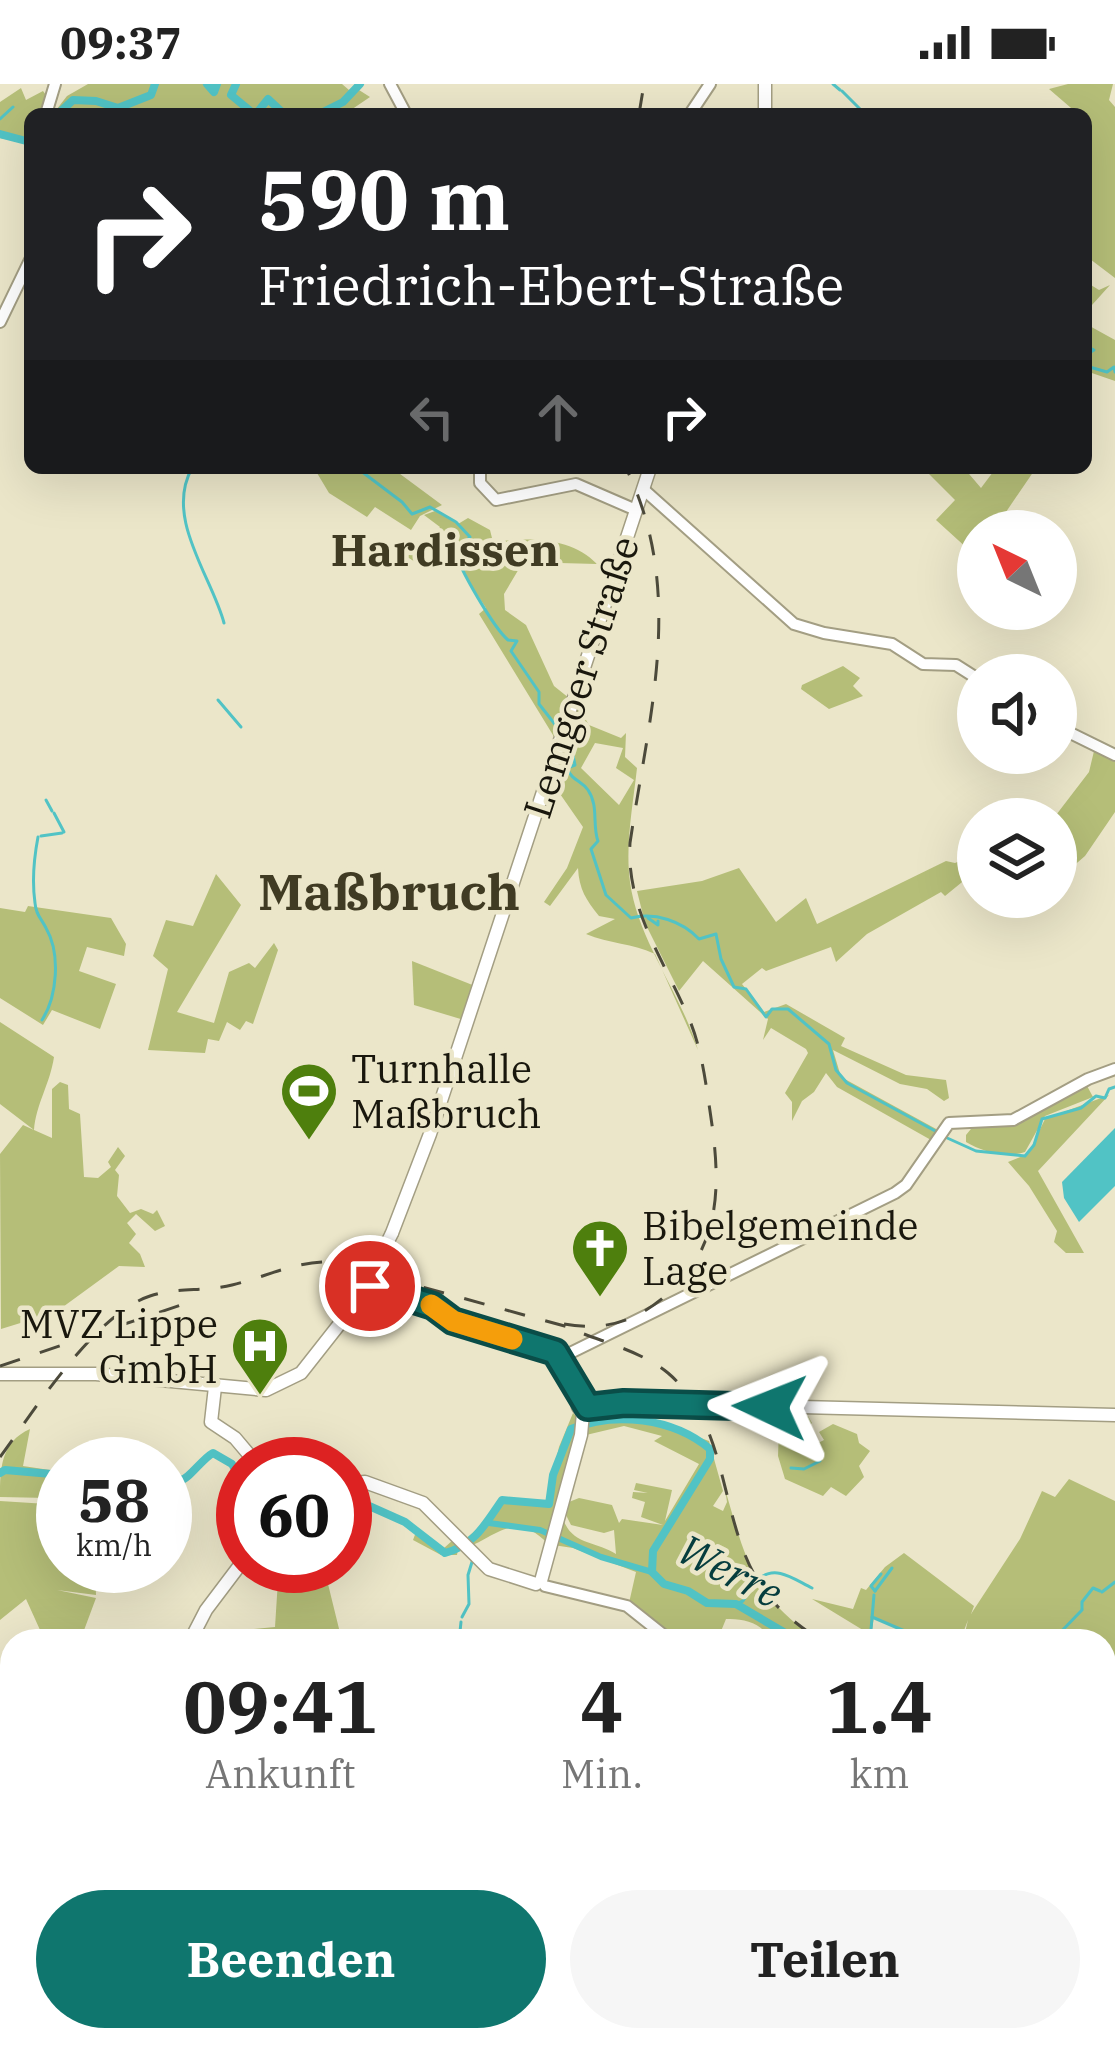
<!DOCTYPE html>
<html lang="de">
<meta charset="utf-8">
<style>
:root{--surface:#fff;--page:#f6f6f6;--text:#222;--muted:#767676;--accent:#0f766e}
body{margin:0;font-family:"IBM Plex Serif",serif;background:var(--page);color:var(--text);height:100vh;display:flex;flex-direction:column;font-size:45px;white-space:nowrap}
*{box-sizing:border-box;margin:0}
p{font-size:39px;color:var(--muted)}
.icon{flex:none;width:66px;height:66px;fill:none;stroke:currentColor;stroke-width:2;stroke-linecap:round;stroke-linejoin:round}
.map{position:relative;flex:1;overflow:hidden}
.side{position:absolute;left:0px;top:1545px;width:1116px;height:423px;display:flex;flex-direction:column;background:var(--surface);border-radius:36px 36px 0 0;box-shadow:0 12px 48px #0002}
.side>*{flex:none}
.top-card{position:absolute;left:24px;top:24px;width:1068px;height:366px;border-radius:18px;box-shadow:0 12px 48px #0002;background:#202124;color:#fff;overflow:hidden}
.needle{width:78px;rotate:317deg}
.buttons{position:absolute;left:957px;top:426px;display:grid;gap:24px}
.buttons a{display:grid;place-items:center;width:120px;height:120px;border-radius:50%;background:var(--surface);box-shadow:0 12px 48px #0002;font-size:60px}
.speed{position:absolute;left:36px;top:1353px;display:flex;gap:24px;font-size:60px;font-weight:700;text-align:center}
.speed>*{display:grid;place-content:center;width:156px;height:156px;border-radius:50%;background:var(--surface);box-shadow:0 12px 48px #0002;line-height:1}
.speed small{font-size:30px;font-weight:400}
.speed .limit{border:18px solid #d22;background:#fff;color:#111}
.pin{position:absolute;display:grid;place-items:center;width:102px;height:102px;color:#fff;margin:-51px;border:6px solid #fff;border-radius:50%;box-shadow:0 3px 12px #0007}
.me{position:absolute;width:132px;margin:-66px;rotate:272deg;stroke-linejoin:round;filter:drop-shadow(0 0 9px #0008)}
.turn{display:flex;align-items:center;gap:42px;height:252px;padding:0 36px;font-size:54px}
.turn .icon{width:156px;height:156px;stroke-width:2.5}
.turn b{display:block;font-size:84px;line-height:102px}
.lanes{display:flex;align-items:center;height:114px;padding:0 36px;background:#0003;justify-content:center;gap:60px;direction:ltr}
.lanes .off{opacity:.35}
.eta{display:flex;justify-content:space-evenly;align-items:center;height:204px;text-align:center}
.eta b{font-size:72px;font-weight:800;line-height:84px}
.primary-button{display:flex;gap:24px;margin-top:auto;padding:24px 36px}
.primary-button a{flex:1;height:138px;border-radius:72px;background:var(--accent);color:#fff;font-size:48px;font-weight:800;line-height:138px;text-align:center}
.primary-button a+a{background:var(--page);color:var(--text)}
.status{display:flex;justify-content:space-between;align-items:center;height:84px;padding:0 60px;background:var(--surface);direction:ltr}
.status svg{height:33px;fill:currentColor}
.map>svg:first-child{display:block}
</style>
<div class="status"><b>09:37</b><svg viewBox="0 0 49 12"><path d="M0 12V9h3v3zM5 12V6h3v6zM10 12V3h3v9zM15 12V0h3v12zM26 1h20v11H26zM47 4h2v5h-2z"/></svg></div>
<div class="map">
<svg width="1115" height="1967" viewBox="0 0 1115 1967">
<rect width="100%" height="100%" fill="#ebe6c9"/>
<g fill="#b5be78" fill-rule="evenodd">
<path d="M88,0H342L349,6L362,0L359,6L370,13L345,30H53L67,12Z"/>
<path d="M1068,0H1113L1109,16L1115,23V194L1086,172V45L1090,40L1086,30H1078L1049,5Z"/>
<path d="M21,4L26,16L43,7L48,14L44,30H30V60L0,54V18Z"/>
<path d="M1086,198L1099,206L1110,201L1092,221L1086,240L1115,256V297L1086,287Z"/>
<path d="M314,384H392L442,421L420,432L411,446L375,423L367,433L329,409Z"/>
<path d="M923,384H964L981,404L996,384H1036L993,447H978L969,466L936,436L955,416Z"/>
<path d="M435,427L458,440L468,434L490,446L493,458C530,453 571,453 597,480L523,478L504,510L505,526L526,541L554,602L569,614L556,656L479,530L486,524L450,469L422,482L407,473L412,455L427,462L440,443L424,431Z"/>
<path d="M843,582L860,594L853,602L863,612L829,625L801,605L802,601Z"/>
<path d="M577,621L589,641L621,654L626,649L625,673L637,684C633,721 625,761 630,798C638,857 681,909 698,966L655,870C633,859 609,860 586,850L615,835L599,832C586,816 579,805 578,784L550,822L544,818L567,784L583,743L549,694ZM595,659L623,664L616,684L634,696L619,721L581,684Z"/>
<path d="M1095,663L1115,673V728L1085,772L1056,797V735H1053L1089,688Z"/>
<path d="M978,769V785L945,812L941,808L867,850L836,878L831,863L766,887L762,884L742,900L764,928L786,920L845,954L841,962L906,991L946,996L949,1014L944,1017L927,1005L900,1000L833,966L841,993L938,1046L931,1056L837,1003L826,989L814,1008L802,1017L792,1037V1018L785,1009L808,969L806,965L771,944L763,956L768,935L703,877L679,907L645,839L637,807L702,797L739,784L776,838L806,814L817,840L946,777L955,779Z"/>
<path d="M216,790L241,821L177,928L214,939L229,888L249,879L255,884L274,859L278,866L253,940L246,937L240,946L227,938L219,957L208,955L205,969L148,966L168,885L153,872L166,836L193,842Z"/>
<path d="M28,822L111,834L126,860L124,872L87,863L79,887L116,900L100,945L52,926L43,941L0,914V824L25,828Z"/>
<path d="M412,877L475,902L464,936L414,921Z"/>
<path d="M0,938L54,973C50,1000 36,1020 34,1046L52,1054V1005L60,998L68,1001L69,1025L80,1030L84,1093L98,1094L111,1083L108,1078L118,1063L125,1072L115,1086L119,1091L117,1112L130,1129L141,1125L153,1130L157,1126L165,1142L155,1147L136,1130L127,1139L136,1150L129,1159L140,1170L145,1183L119,1182L56,1228L1,1245L0,1070L23,1041L34,1046L0,1020Z"/>
<path d="M1086,1000L1093,1013L1045,1032L1025,1068C1007,1074 982,1068 966,1058V1051L975,1040L1018,1039Z"/>
<path d="M1109,1011L1038,1087L1084,1169H1066L1054,1158L1057,1147L1029,1102L1008,1078L1028,1070L1045,1035Z"/>
<path d="M615,1323L618,1331L648,1335L709,1357L723,1407L713,1422L723,1427L727,1418L725,1405C747,1480 752,1510 819,1557H795L783,1550L771,1557C763,1539 744,1534 726,1535L717,1557H673L629,1519L636,1488L573,1464L553,1461L562,1430C568,1461 596,1457 616,1470L614,1446L604,1449L571,1441L565,1429L569,1418L579,1414L612,1421L619,1439L622,1435L663,1441L641,1433L645,1418L632,1414L633,1408L648,1409L634,1406L636,1399L672,1406L665,1437L699,1380L654,1357L662,1352L624,1342L586,1351L589,1328Z"/>
<path d="M573,1329L580,1336L548,1460C511,1421 491,1461 458,1465L457,1471H441L413,1456L416,1448L443,1465L454,1455L467,1454L493,1430L500,1413L547,1417L559,1363Z"/>
<path d="M808,1332L812,1339L805,1347L814,1361L824,1356L819,1348L833,1340L857,1350L859,1359L870,1367L859,1382L864,1393L846,1412L831,1403L823,1412L785,1395L778,1372L779,1345Z"/>
<path d="M30,1345L23,1382L63,1388V1395L49,1394V1414L0,1413C0,1384 1,1358 30,1345Z"/>
<path d="M1069,1395L1115,1417V1651L1111,1655L1115,1658V1738L1104,1733V1557H963L968,1536L960,1557L939,1545L955,1557H924L874,1533L871,1551L812,1515L853,1525L861,1504L866,1506L885,1483L904,1469L974,1522L971,1530L1020,1455L1042,1407L1055,1413Z"/>
<path d="M0,1417L63,1421V1482H95L96,1511L57,1506L96,1514L80,1557H45L26,1515L0,1536Z"/>
<path d="M278,1496L328,1500L342,1557H253L254,1545L275,1543Z"/>
</g>
<path fill="#51c3c5" d="M1115,1044V1102L1079,1138L1064,1114L1062,1098Z"/>
<g fill="none" stroke-linecap="round" stroke-linejoin="round">
<g stroke="#51c3c5" stroke-width="3">
<path d="M833,0L840,6"/>
<path d="M842,7L865,30"/>
<path d="M0,35L13,23"/>
<path d="M1086,262L1094,266L1086,271"/>
<path d="M1086,282L1107,288L1114,283L1115,288"/>
<path d="M192,384C164,434 212,493 224,539"/>
<path d="M357,384L402,418L412,430L430,423L456,438L470,453L456,468C458,483 494,544 508,556L517,557L511,567L539,608V620L561,648"/>
<path d="M218,616L241,643"/>
<path d="M569,652L575,681L567,684C572,697 581,696 588,706C599,722 592,741 598,757L591,765L606,811L631,834C655,828 682,837 699,855L716,850L721,875L734,903L746,905L766,933L772,925H788L829,960L836,986L847,999L937,1048"/>
<path d="M46,716L52,727"/>
<path d="M54,729L64,748"/>
<path d="M41,752L62,749"/>
<path d="M38,753C34,774 32,798 35,819C36,831 41,834 46,844C61,870 57,913 42,936"/>
<path d="M648,834L658,841V837"/>
<path d="M945,1053L976,1067L1025,1072L1034,1061L1042,1035L1081,1024L1096,1012L1105,1014L1109,1005L1115,1003"/>
<path d="M791,1384L804,1385L820,1377"/>
<path d="M759,1495C776,1480 795,1496 812,1504"/>
<path d="M875,1507L892,1484"/>
<path d="M875,1507L871,1502L881,1490"/>
<path d="M1102,1508L1115,1498"/>
<path d="M736,1520L743,1517L754,1499"/>
<path d="M1082,1525V1518L1093,1504L1100,1507"/>
<path d="M462,1533L469,1520L468,1491L472,1478"/>
<path d="M872,1533L914,1551"/>
<path d="M459,1557L461,1538"/>
<path d="M870,1557L874,1511"/>
<path d="M1052,1557L1082,1526"/>
<path d="M1075,1956L1076,1967"/>
<path d="M942,1967L949,1956"/>
</g>
<path stroke="#51c3c5" stroke-width="6" d="M489,1439L540,1446L601,1473L652,1488"/>
<g stroke="#51c3c5" stroke-width="8">
<path d="M207,0L214,8L217,0"/>
<path d="M236,0L231,11L254,30"/>
<path d="M58,30L73,16L96,17L118,24L151,11L155,0"/>
<path d="M256,30L268,15L284,30"/>
<path d="M319,30L343,18L360,0"/>
<path d="M0,50L30,58"/>
<path d="M0,1389L5,1386L63,1391"/>
<path d="M165,1395C171,1395 176,1397 181,1396C189,1395 202,1375 213,1369L232,1380L243,1401"/>
<path d="M345,1415L349,1413L405,1438L445,1469C475,1461 486,1439 502,1416L549,1420L553,1391L571,1345C615,1327 673,1334 710,1365V1375L653,1467L652,1488L664,1500L688,1507L707,1519L736,1520L799,1557"/>
<path d="M1104,1784L1115,1787"/>
</g>
<defs>
<g id="secondary">
<path d="M390,0L406,30"/>
<path d="M46,30L55,0"/>
<path d="M690,30L710,0"/>
<path d="M0,238L30,176"/>
<path d="M480,384V399L496,416L576,400L636,426"/>
<path d="M643,405L794,540L824,549L892,560L923,580L956,581L978,595"/>
<path d="M1056,642L1115,671"/>
<path d="M364,1204L373,1202L433,1222L453,1237L554,1267L560,1274"/>
<path d="M560,1274L895,1109L906,1101L949,1039L1013,1036L1088,995L1115,985"/>
<path d="M560,1274L583,1319"/>
<path d="M545,1502L627,1522L671,1557"/>
<path d="M1104,1866L1115,1869"/>
</g>
<g id="primary">
<path d="M765,30V0"/>
<path d="M392,1149L430,1050L650,384"/>
<path d="M0,1290H96L266,1306L301,1289L360,1214"/>
<path d="M215,1303L211,1338L235,1354L257,1380"/>
<path d="M588,1323L638,1319L1115,1331"/>
<path d="M345,1400L365,1398L423,1419L489,1485L536,1500"/>
<path d="M541,1497L581,1351L583,1329L578,1323L583,1319"/>
<path d="M190,1557L206,1526L243,1477"/>
<path d="M0,1934L12,1909"/>
</g>
</defs>
<use href="#secondary" stroke="#a39e83" stroke-width="14"/>
<use href="#primary" stroke="#a39e83" stroke-width="15"/>
<use href="#secondary" stroke="#fff" stroke-width="10"/>
<use href="#primary" stroke="#fff" stroke-width="12"/>
<g stroke="#4c4a3b" stroke-width="3" stroke-dasharray="21 21" stroke-linecap="butt">
<path d="M639,30L644,0"/>
<path d="M564,1240C607,1248 640,1236 672,1206C724,1156 720,1093 710,1027C705,994 701,961 687,930C662,873 626,823 630,759C649,630 686,507 626,384"/>
<path d="M584,1250C613,1261 643,1269 668,1289C728,1340 719,1427 755,1492C770,1521 795,1539 821,1557"/>
<path d="M0,1282L199,1215"/>
<path d="M0,1373C34,1327 95,1230 150,1212C176,1203 205,1208 232,1201C266,1193 295,1177 331,1178L579,1246"/>
<path d="M1104,1736L1115,1741"/>
</g>
<defs>
<path id="primary-bridge" d="M360,1214L392,1149"/>
</defs>
<use href="#primary-bridge" stroke="#a39e83" stroke-width="15" stroke-linecap="butt"/>
<use href="#primary-bridge" stroke="#fff" stroke-width="12"/>
</g>
<g fill="none" stroke-linecap="round" stroke-linejoin="round">
<defs>
<path id="route" d="M370,1202L433,1222L453,1237L555,1268L588,1323L624,1319L770,1323"/>
</defs>
<use href="#route" stroke="#0a4d48" stroke-width="30"/>
<use href="#route" stroke="#0f766e" stroke-width="21"/>
<path stroke="#f59e0b" stroke-width="21" d="M431,1221L453,1237L512,1255"/>
</g>
<defs>
<symbol id="stadium-pin" viewBox="-11 -11 22 30"><path d="M0 17L-7.5 6A9.5 9.5 0 1 1 7.5 6Z" fill="#4e7f0d" stroke="#ebe6c9"/><path d="M0-5a6.5 5 0 1 0 0 10a6.5 5 0 1 0 0-10ZM-3.5-1.8h7v3.6h-7Z" fill="#fff"/></symbol>
<symbol id="church-pin" viewBox="-11 -11 22 30"><path d="M0 17L-7.5 6A9.5 9.5 0 1 1 7.5 6Z" fill="#4e7f0d" stroke="#ebe6c9"/><path d="M-1.2-6h2.4v3.5h3.3v2.4h-3.3V6h-2.4V-.1h-3.3v-2.4h3.3Z" fill="#fff"/></symbol>
<symbol id="hospital-pin" viewBox="-11 -11 22 30"><path d="M0 17L-7.5 6A9.5 9.5 0 1 1 7.5 6Z" fill="#4e7f0d" stroke="#ebe6c9"/><path d="M-5-5h3v3.5h4V-5h3V5h-3V1.5h-4V5h-3Z" fill="#fff"/></symbol>
</defs>
<g fill-rule="evenodd">
<use href="#stadium-pin" x="276" y="974" width="66" height="90"/>
<use href="#church-pin" x="567" y="1131" width="66" height="90"/>
<use href="#hospital-pin" x="227" y="1229" width="66" height="90"/>
</g>
<g text-anchor="middle" stroke-width="9" stroke-linejoin="round" paint-order="stroke">
<g font-size="39" fill="#19170d" stroke="#ebe6c9">
<text transform="translate(581 593) rotate(-72)" y="14">Lemgoer Straße</text>
</g>
<g font-size="39" fill="#19170d" stroke="#ebe6c9" text-anchor="start">
<text x="351" y="999">Turnhalle<tspan x="351" dy="45">Maßbruch</tspan></text>
<text x="642" y="1156">Bibelgemeinde<tspan x="642" dy="45">Lage</tspan></text>
<text x="218" y="1254" text-anchor="end">MVZ Lippe<tspan x="218" dy="45">GmbH</tspan></text>
</g>
<g font-size="42" font-style="italic" fill="#063d3e" stroke="#ebe6c9">
<text transform="translate(730 1487) rotate(27)" y="15">Werre</text>
</g>
<g font-size="45" font-weight="bold" fill="#403b23" stroke="#ebe6c9">
<text x="445" y="482">Hardissen</text>
</g>
<g font-size="51" font-weight="bold" fill="#403b23" stroke="#ebe6c9">
<text x="389" y="826">Maßbruch</text>
</g>
</g>
</svg>
<div class="buttons">
<a><svg class="needle" viewBox="-14 -14 28 28"><path d="M0-13l5 13h-10z" fill="#e53935"/><path d="M0 13l5-13h-10z" fill="#767676"/></svg></a>
<a><svg class="icon" aria-label="sound" viewBox="0 0 24 24"><path d="M4 9h4l5-4v14l-5-4H4zM17 9q2 3 0 6"/></svg></a>
<a><svg class="icon" aria-label="layers" viewBox="0 0 24 24"><path d="M12 4l9 5-9 5-9-5zM3 14l9 5 9-5"/></svg></a>
</div>
<div class="speed"><div>58<small>km/h</small></div><div class="limit">60</div></div>
<div class="pin" style="left:370px;top:1202px;background:#d93025"><svg class="icon" aria-label="arrive" viewBox="0 0 24 24"><path d="M6 21V4h12l-3 4 3 4H6"/></svg></div>
<svg class="me" style="left:770px;top:1323px" viewBox="-20 -20 40 40"><path d="M0-17L14 15 0 8-14 15z" fill="#0f766e" stroke="#fff" stroke-width="4"/></svg>
<div class="top-card">
<div class="turn"><svg class="icon" aria-label="right" viewBox="0 0 24 24"><path d="M7 20v-9h11M14 6l5 5-5 5"/></svg><div><b>590 m</b>Friedrich-Ebert-Straße</div></div>
<div class="lanes"><svg class="icon off" aria-label="left" viewBox="0 0 24 24"><path d="M17 20v-9H6M10 6l-5 5 5 5"/></svg><svg class="icon off" aria-label="ahead" viewBox="0 0 24 24"><path d="M12 20V5M6 11l6-6 6 6"/></svg><svg class="icon" aria-label="right" viewBox="0 0 24 24"><path d="M7 20v-9h11M14 6l5 5-5 5"/></svg></div>
</div>
<section class="side">
<div class="eta">
<div><b>09:41</b><p>Ankunft</p></div>
<div><b>4</b><p>Min.</p></div>
<div><b>1.4</b><p>km</p></div>
</div>
<div class="primary-button"><a>Beenden</a><a>Teilen</a></div>
</section>
</div>
